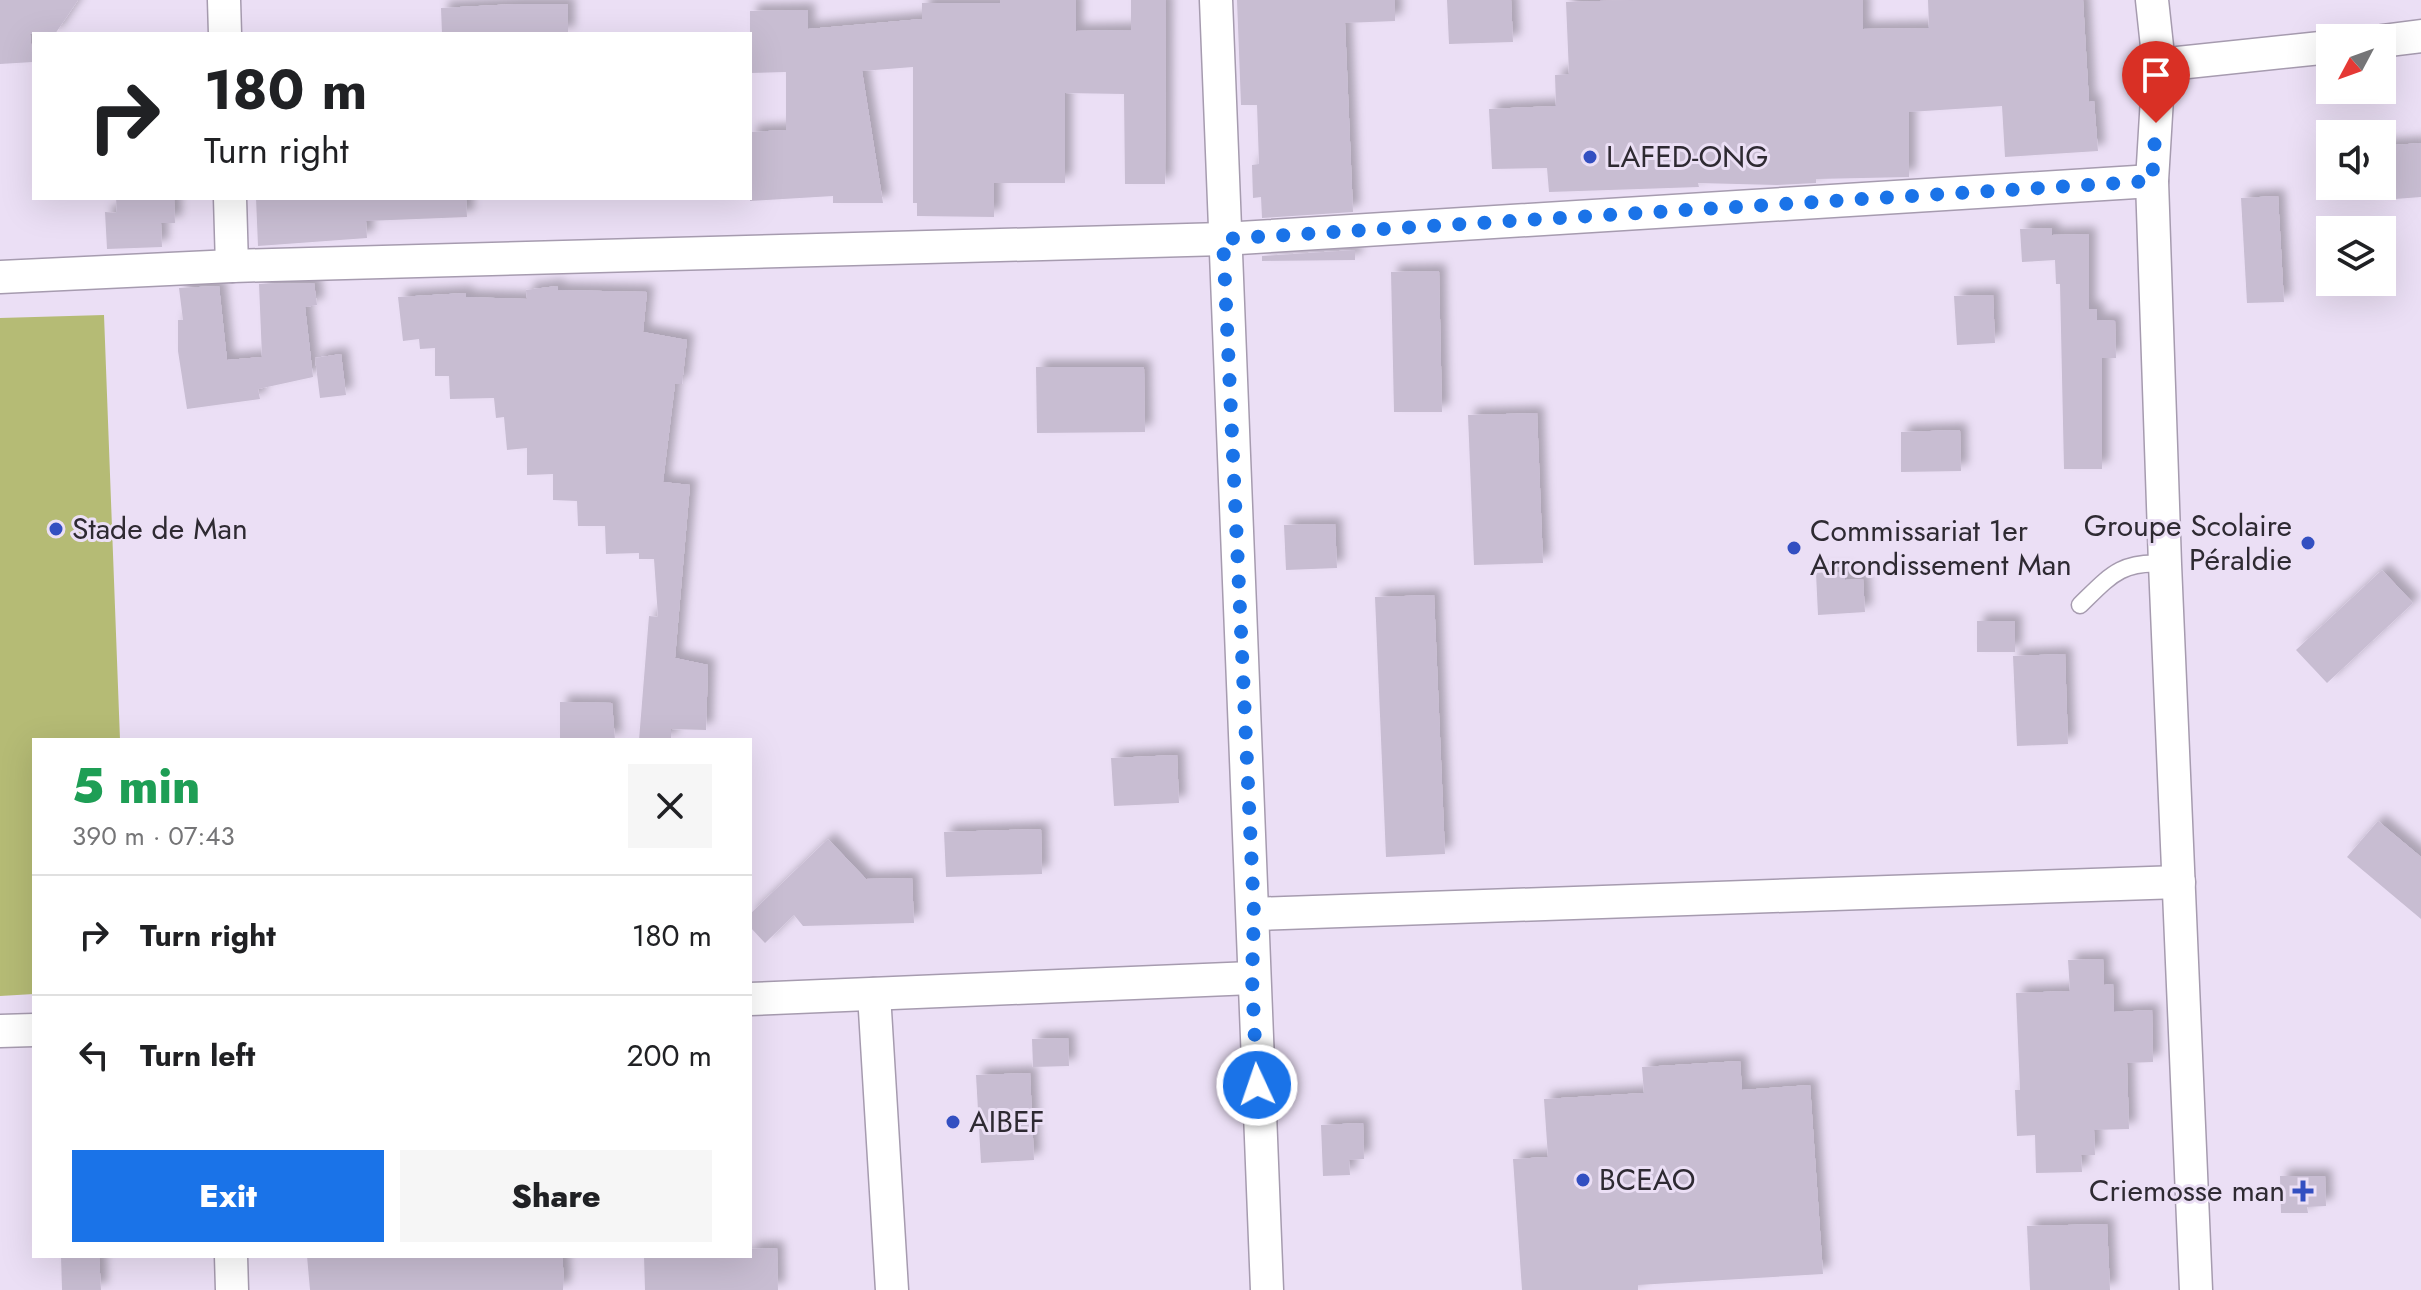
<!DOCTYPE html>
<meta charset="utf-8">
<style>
:root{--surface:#fff;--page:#f6f6f6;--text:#202124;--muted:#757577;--line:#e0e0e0;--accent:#1a73e8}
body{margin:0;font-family:Jost,sans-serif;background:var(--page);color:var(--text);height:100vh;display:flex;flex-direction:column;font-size:30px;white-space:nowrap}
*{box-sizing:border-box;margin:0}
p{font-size:26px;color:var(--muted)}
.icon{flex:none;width:44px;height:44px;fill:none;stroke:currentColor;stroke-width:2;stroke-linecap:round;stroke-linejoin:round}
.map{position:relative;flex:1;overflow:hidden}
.panel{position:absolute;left:32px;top:738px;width:720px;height:520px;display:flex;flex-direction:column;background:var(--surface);border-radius:0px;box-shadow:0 8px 32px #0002}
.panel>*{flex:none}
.top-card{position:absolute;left:32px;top:32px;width:720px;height:168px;border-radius:0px;box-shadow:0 8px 32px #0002;background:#fff;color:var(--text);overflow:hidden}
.needle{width:52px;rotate:229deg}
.buttons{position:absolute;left:2316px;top:24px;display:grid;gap:16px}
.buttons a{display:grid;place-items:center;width:80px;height:80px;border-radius:0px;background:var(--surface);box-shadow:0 8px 32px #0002;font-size:40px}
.pin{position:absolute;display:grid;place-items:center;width:68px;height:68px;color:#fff;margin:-82px -34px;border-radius:50% 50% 50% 0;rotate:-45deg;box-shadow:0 0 8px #0007}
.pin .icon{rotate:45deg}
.me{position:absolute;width:88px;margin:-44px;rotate:357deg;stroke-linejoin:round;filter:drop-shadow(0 0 6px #0008)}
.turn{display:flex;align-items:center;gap:28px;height:168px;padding:0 40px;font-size:36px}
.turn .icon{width:104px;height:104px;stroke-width:2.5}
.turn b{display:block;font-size:56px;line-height:68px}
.round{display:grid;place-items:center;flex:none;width:84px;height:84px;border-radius:0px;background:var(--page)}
.head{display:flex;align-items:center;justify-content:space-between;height:136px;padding:0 40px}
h1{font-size:48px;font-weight:800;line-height:60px;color:#1e9e55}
.action{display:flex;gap:16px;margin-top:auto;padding:16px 40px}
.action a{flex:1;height:92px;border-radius:0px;background:var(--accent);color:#fff;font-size:32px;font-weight:800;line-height:92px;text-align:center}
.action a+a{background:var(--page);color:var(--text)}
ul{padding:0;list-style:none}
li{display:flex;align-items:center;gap:24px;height:120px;padding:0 40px;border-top:2px solid var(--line)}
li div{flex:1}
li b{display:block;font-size:30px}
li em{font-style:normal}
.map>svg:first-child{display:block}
</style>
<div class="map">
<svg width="2421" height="1290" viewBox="0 0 2421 1290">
<defs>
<filter id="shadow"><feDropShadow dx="7" dy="-7" stdDeviation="4" flood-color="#0004"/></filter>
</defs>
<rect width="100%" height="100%" fill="#ebdff5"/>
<path fill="#b5bb75" d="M104,315L120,740H34V994L0,996V318Z"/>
<g fill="#c8bdd2" filter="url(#shadow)">
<path d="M0,0H78L55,34H30L33,62L0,64Z"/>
<path d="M1000,0H1076V31L1131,30V0H1166L1165,184H1125L1124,94L1065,93V183H994V217L917,216V203H913V67L862,71L883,203H833V196L750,201V132L786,130V72L750,73V11L808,10V29L922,19V3H1000Z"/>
<path d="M1237,0H1395V21L1345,23L1353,212L1262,218L1261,197L1253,198L1252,165L1259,164L1257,105H1241Z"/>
<path d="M1447,0H1511L1513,42L1449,44Z"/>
<path d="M1633,0H1863V29L1929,28L1928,0H2083L2089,102L2094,101L2098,151L2005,157L2002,106L1909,112V177L1816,179V183L1777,185L1698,183L1699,187L1549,192L1547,168L1492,169L1489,109L1556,106L1555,75L1569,74L1566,2Z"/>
<path d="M516,4H568V34H442L441,8Z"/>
<path d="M2421,143V197L2382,200V146Z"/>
<path d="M2278,196L2284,302L2247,303L2241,198Z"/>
<path d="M116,198H174L175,223H161L162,247L107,249L105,212L117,213Z"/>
<path d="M256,198H466L467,217L366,221L367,238L258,246Z"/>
<path d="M2052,228V235L2089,234V309H2097V320L2115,321L2116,358H2102V469H2064L2060,284H2056L2055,260L2022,262L2020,229Z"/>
<path d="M1355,250V260L1262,261V256Z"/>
<path d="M1439,271L1442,412H1394L1391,272Z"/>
<path d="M314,283L317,305L305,307L313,377L258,389L260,399L187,409L178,351V320H183L179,288L219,286L227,360L262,357L259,284Z"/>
<path d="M557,286L558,290L647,292L643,332L687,340L682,384H675L663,482L690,485L675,658L708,665L706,730L671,729V740H639L649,616L658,617L654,559H639V553L606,554L605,526H578L577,501L553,500V474L527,475V448L507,450L504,417L496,418L494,398L450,399L449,376H435V348L420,349L419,339L403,341L398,297L466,293V297L527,299L526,290Z"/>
<path d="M1993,295L1995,343L1957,345L1954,296Z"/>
<path d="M341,354L346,395L320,398L315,358Z"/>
<path d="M1036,367H1144L1145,432L1037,433Z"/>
<path d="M1537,413L1543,563L1474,565L1468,415Z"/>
<path d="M1960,430L1961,471L1901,472V432Z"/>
<path d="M1335,524L1337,568L1286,570L1284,525Z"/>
<path d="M2382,570L2413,603L2327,683L2296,650Z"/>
<path d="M1845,572V580L1863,579L1865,612L1818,615L1816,573Z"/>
<path d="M1434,595L1445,854L1386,857L1375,597Z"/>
<rect x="1977" y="621" width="38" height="31"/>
<path d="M2065,654L2068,744L2017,746L2013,656Z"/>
<path d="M560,702L612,703L615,740H560Z"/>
<path d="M1177,755L1179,803L1114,806L1111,758Z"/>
<path d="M2378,821L2421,857V919L2347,857Z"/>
<path d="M1041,829L1042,874L946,877L944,832Z"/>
<path d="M828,839L866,879L912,878L914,923L803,926L794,915L765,943L750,927V914Z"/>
<path d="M2103,959L2104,985L2113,984L2114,1012L2152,1010L2153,1062L2127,1063L2129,1129L2094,1130L2095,1155H2081L2082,1172L2036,1173L2035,1135L2017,1136L2015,1090H2020L2016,993L2070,991L2068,960Z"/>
<path d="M1068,1038L1069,1066L1033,1067L1032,1039Z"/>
<path d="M1740,1061L1742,1090L1810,1085L1823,1274L1638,1285V1290H1522L1513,1159L1548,1157L1544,1099L1644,1093L1642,1067Z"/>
<path d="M1030,1073L1034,1160L981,1163L976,1075Z"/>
<path d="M1363,1123L1364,1159L1349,1160L1350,1175L1323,1176L1321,1125Z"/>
<path d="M2280,1176H2325L2326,1206L2307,1207L2308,1213H2281Z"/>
<path d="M2107,1224L2110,1290H2030L2027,1226Z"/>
<path d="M777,1248L778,1290H645L644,1256H750V1249Z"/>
<path d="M61,1256H99L101,1290H62Z"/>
<path d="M307,1256H562L564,1279L563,1290H310Z"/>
</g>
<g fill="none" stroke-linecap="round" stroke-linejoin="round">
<defs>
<path id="lane" d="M2080,605C2109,577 2121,560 2165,564"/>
<g id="street">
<path d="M224,0L225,34"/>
<path d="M1216,0L1267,1290"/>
<path d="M2152,0L2159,65L2152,181L2165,564L2196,1290"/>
<path d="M2382,41L2421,36"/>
<path d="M2159,65L2330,47"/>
<path d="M230,198L232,266"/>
<path d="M0,277L232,266L1223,239L2152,181"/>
<path d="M1254,914L2179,882"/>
<path d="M874,994L892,1290"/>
<path d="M750,999L1252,978"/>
<path d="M0,1031L34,1030"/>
<path d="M231,1256L232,1290"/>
</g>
</defs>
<use href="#lane" stroke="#a69baf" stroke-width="19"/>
<use href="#street" stroke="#a69baf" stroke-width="35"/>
<use href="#lane" stroke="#fff" stroke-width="16"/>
<use href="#street" stroke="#fff" stroke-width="32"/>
</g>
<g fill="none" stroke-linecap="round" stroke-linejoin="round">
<path stroke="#1a73e8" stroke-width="14" stroke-dasharray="0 25.2" d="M1257,1085L1252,978L1254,914L1223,239L2152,181L2156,123"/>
</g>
<g fill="#334fc1" stroke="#ebdff5" stroke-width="3">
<circle cx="1590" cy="157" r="8"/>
<circle cx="56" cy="529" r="8"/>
<circle cx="2308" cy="543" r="8"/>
<circle cx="1794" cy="548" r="8"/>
<circle cx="953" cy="1122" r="8"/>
<circle cx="1583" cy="1180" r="8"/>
<path d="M2299 1179h8v8h8v8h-8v8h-8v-8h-8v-8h8z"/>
</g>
<g text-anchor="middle" stroke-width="6" stroke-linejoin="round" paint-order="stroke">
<g font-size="30" fill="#2e2a32" stroke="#ebdff5" text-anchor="start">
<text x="1606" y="167">LAFED-ONG</text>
<text x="2292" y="536" text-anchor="end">Groupe Scolaire<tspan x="2292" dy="34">Péraldie</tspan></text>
<text x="72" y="539">Stade de Man</text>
<text x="1810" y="541">Commissariat 1er<tspan x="1810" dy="34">Arrondissement Man</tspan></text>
<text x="969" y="1132">AIBEF</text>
<text x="1599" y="1190">BCEAO</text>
<text x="2285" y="1201" text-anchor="end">Criemosse man</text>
</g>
</g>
</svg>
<div class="buttons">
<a><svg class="needle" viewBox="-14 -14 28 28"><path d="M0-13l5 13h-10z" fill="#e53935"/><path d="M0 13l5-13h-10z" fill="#757577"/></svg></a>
<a><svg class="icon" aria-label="sound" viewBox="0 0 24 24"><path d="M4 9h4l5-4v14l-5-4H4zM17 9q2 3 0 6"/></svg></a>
<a><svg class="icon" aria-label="layers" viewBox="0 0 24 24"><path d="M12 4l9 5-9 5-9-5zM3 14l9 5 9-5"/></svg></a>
</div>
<div class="pin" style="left:2156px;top:123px;background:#d93025"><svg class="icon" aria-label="arrive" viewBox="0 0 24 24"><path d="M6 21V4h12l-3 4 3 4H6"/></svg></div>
<svg class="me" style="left:1257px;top:1085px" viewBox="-20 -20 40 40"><circle r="17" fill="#1a73e8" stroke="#fff" stroke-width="3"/><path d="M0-11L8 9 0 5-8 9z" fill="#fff"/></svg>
<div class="top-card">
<div class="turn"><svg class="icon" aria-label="right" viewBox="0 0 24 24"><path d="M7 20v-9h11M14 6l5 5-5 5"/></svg><div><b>180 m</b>Turn right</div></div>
</div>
<section class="panel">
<div class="head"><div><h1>5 min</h1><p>390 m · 07:43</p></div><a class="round"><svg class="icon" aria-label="close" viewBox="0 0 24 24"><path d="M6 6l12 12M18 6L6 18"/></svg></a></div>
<ul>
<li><svg class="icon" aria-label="right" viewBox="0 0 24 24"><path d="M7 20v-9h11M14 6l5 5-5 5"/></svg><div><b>Turn right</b></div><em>180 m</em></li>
<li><svg class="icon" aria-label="left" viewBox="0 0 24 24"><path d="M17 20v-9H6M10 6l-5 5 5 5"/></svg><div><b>Turn left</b></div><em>200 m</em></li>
</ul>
<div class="action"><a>Exit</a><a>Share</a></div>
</section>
</div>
